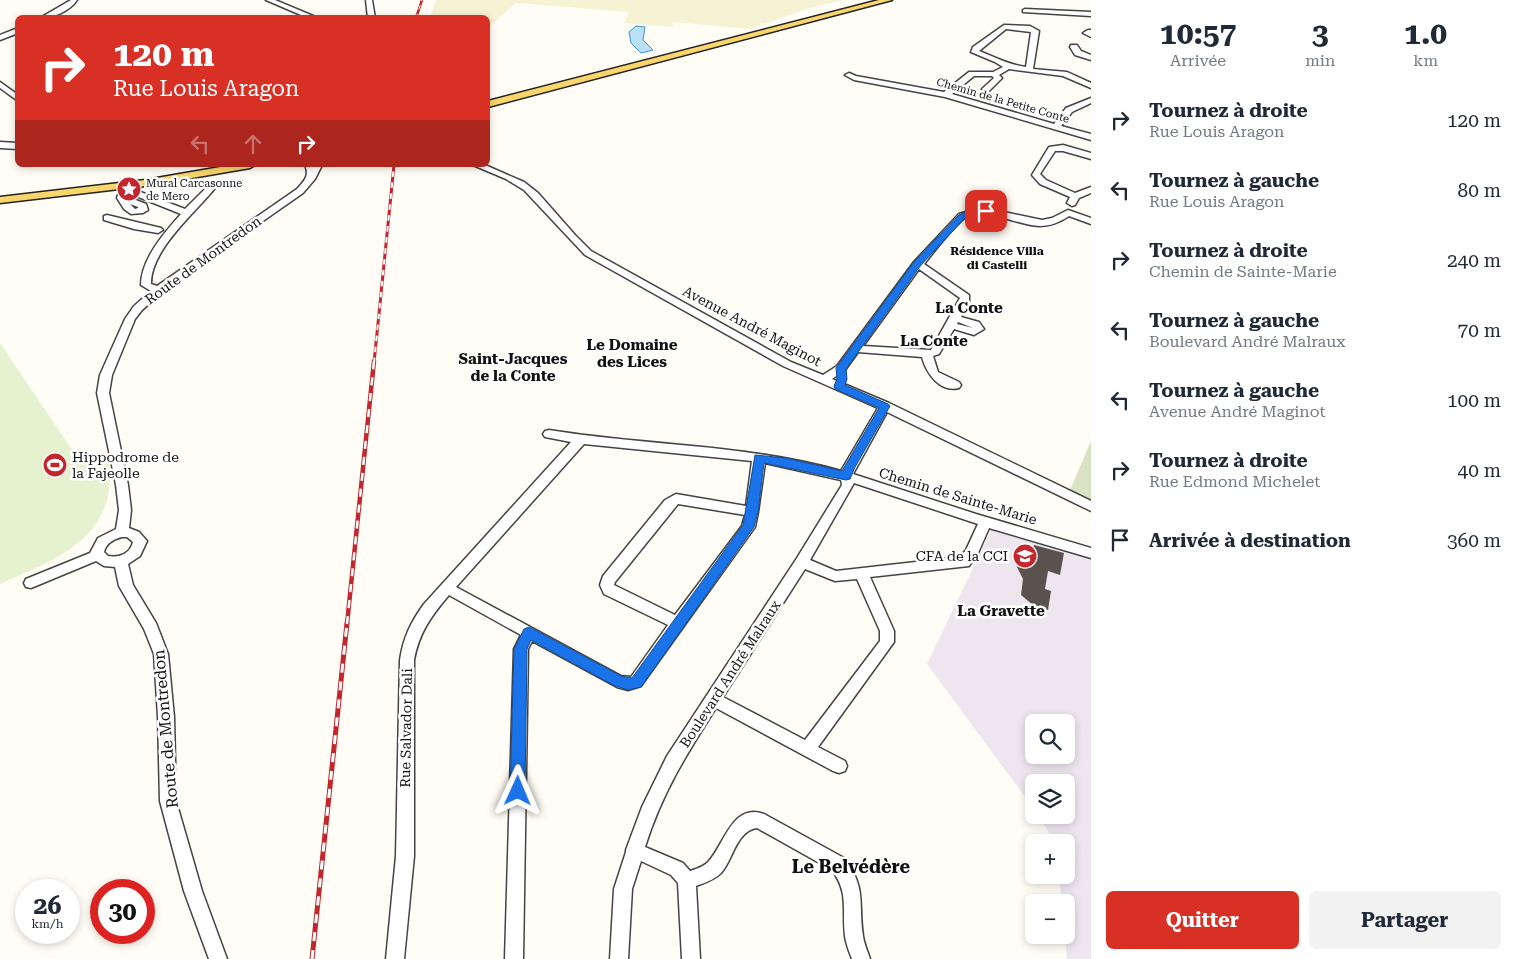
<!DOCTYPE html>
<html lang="fr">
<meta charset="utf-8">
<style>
:root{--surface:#fff;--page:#f2f2f3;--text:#1f2937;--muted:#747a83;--accent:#d93025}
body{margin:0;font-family:"Roboto Serif",serif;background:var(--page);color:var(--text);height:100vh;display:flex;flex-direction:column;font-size:19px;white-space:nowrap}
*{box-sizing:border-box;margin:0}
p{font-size:16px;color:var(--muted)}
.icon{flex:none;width:28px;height:28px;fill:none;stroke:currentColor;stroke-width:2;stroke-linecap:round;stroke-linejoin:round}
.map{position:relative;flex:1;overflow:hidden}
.details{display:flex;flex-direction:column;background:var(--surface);width:425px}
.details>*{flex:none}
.banner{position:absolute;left:15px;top:15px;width:475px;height:152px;border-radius:8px;box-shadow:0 2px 8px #0003;background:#d93025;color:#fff;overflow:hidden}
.controls{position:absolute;left:1025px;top:714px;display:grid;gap:10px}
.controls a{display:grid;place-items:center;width:50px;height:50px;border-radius:8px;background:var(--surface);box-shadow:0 2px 8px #0003;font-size:25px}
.speed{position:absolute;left:15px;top:879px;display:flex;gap:10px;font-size:25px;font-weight:700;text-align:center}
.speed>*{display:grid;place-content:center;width:65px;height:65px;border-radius:50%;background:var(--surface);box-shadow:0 2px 8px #0003;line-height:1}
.speed small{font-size:12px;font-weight:400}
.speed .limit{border:8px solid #d22;background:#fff;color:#111}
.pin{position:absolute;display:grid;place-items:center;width:42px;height:42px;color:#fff;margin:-21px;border-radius:10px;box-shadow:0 2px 8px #0006}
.me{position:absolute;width:55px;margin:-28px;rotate:1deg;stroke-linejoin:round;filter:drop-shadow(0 0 4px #0008)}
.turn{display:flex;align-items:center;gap:18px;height:105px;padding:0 15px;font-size:22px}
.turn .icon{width:65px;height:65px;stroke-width:2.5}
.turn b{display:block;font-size:35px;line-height:42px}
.lanes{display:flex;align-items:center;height:48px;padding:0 15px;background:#0003;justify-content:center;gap:25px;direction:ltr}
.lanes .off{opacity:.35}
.eta{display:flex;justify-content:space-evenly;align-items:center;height:85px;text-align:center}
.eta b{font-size:30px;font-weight:700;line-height:35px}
.action{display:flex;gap:10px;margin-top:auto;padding:10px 15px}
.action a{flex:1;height:58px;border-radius:8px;background:var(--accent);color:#fff;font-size:20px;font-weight:700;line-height:58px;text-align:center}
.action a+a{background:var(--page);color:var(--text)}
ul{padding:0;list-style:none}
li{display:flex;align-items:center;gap:15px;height:70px;padding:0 15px}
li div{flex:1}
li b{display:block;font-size:19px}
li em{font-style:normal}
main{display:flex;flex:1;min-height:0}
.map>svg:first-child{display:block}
</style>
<main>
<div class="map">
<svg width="1091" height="959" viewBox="0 0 1091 959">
<rect width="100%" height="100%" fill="#fffdf5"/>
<path fill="#eee6ef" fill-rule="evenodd" d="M991,530L1014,534L1091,557V959H1067L1065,935L1066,902H1062L1059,875H1066V842H1055L1038,815H1066V782H1034V809L927,664ZM1034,722H1066V755H1034Z"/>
<path fill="#f6f3d4" d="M436,0H843L810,8L749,29L673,22V27L624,23L629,12L516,3L488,28V18L430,17Z"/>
<path fill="#d9e3c4" d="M1091,441V499L1070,490Z"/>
<path fill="#e6f2cf" d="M0,343L81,463L108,458C111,471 110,482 108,496C97,547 42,565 0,584Z"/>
<path fill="#b9e0f7" stroke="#3f96cf" d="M636,26L645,27L643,40L653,50L641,53L631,43L629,32Z"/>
<path fill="#5a524d" d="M1023,545L1033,548L1034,545L1064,553L1060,575L1048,571L1045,589L1051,591L1048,610L1033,605L1021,595L1023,579L1017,567L1019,561L1021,560Z"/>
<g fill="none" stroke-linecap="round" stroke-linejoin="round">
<defs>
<g id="minor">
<path d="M71,0H77C70,11 53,18 40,18Z"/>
<path d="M266,0H275L318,18H308Z"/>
<path d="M366,0H372L375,18H368Z"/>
<path d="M1025,9L1091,12V16L1023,12V10Z"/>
<path d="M1004,25L1030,26L1039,31L1033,69L1067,72L1091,83V88L1063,76L1009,69L999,75L1002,78L989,91L982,89L994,78L992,76H974L952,94L1054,124L1066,108L1091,98V103L1072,112L1061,126L1091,134V140L945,97L854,80L845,75L849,73L856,76L944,92L969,72H993L1003,67L995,62L971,52L973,47ZM1006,29L1031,32L1026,67C1009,65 995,57 979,51Z"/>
<path d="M18,28V33L0,40V35Z"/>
<path d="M1088,30H1091V37L1083,33Z"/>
<path d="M1071,45H1077L1081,51L1091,55V60L1075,55L1070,47Z"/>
<path d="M0,82L18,95V101L0,88Z"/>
<path d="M0,142L18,143V149L0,148Z"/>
<path d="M1063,145L1091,153V159L1063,151H1055L1040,174L1046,180L1075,193L1091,187V193L1079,198L1075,205L1072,206L1067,203L1070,197L1040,184L1032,175L1049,147Z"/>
<path d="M305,165H322L315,179L303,193L167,288L142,310L135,319L112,375L109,393L128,485L131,510L129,528L139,532L147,541L140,556L128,564L133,585L156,623L168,654L174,717L176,801L202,891L227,959H209L184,891L160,801L158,717L154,654L144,629L119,586L115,567L104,566L96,561L31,588L26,587L24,583L26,579L90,553L98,538L116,529L119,510L116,485L97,393L100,375L125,319L134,306L151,291L141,285C141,259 165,232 181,214L131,194L128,197L146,204L148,210L143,213L131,214L124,209L117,198L118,195L130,188L185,209L208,186H214L215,188C196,212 150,250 151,284L157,286L297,189C304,181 310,176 305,165ZM130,204L138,207V208L135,209ZM122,537H127L133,542C130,554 119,558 108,556L104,552C106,543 114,539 122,537Z"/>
<path d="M473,165H485L524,182L538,193L575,235L591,251L791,362L823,375L837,366L914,262L959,214L976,209H990L1042,220L1052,218L1068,210L1091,218V224L1069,216C1060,222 1051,226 1040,226C1019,226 985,206 965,218C955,224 933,253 924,264L969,295V301L961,317L979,322L984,329L974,335L954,329L939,354L933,356L938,372L959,382L961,385L959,388C940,393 926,373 922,357L858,352L845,370L832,379L889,403L1091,501V511L887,412L853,474L976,514L1091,548V558L989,528L978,553L969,566L870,577L894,631V642L818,747L845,761L847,766L845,771L839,773L833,771L716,708C686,755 662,793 645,847L683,863L690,871C696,869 703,867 708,862C724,846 732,802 764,814L844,858C867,888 858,903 863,936C864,944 868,952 870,959H852C849,951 846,944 845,936C842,909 849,893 832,870L757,828C736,831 733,860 721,873C714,880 704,883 696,886L700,959H682L678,883L671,875L641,861L632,889L628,959H610L614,889L626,852V850L642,807L667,756L797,558L842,485L841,480L765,463L758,512L755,527L641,686L628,690L617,687L532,641L528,649L523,959H505L514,649L521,635L449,595C431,616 419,633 414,660V856L404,959H386L396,856L400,660C403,638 411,622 424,604L571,442L545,437L543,434L545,431L549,430C646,446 746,444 841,471L878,408L783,366L585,255L524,190L506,179ZM919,269L960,298L931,350L863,346ZM958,322L973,328L957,324ZM584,444L752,461L746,506L676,494L665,500L603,576L600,585L604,594L668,625L631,677L621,676L456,587ZM854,483L978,524L966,550L960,557L836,571L810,560ZM678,504L745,515L742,526L675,615L614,585L615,582ZM805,569L835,581L857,579L880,631V641L805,740L723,697Z"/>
<path d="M107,215L161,228L163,230L158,233L134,229L104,220V216Z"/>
</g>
<g id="major">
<path d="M879,0H892L488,107V101Z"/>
<path d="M232,165H255L250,168L145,186L0,203V197L145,180Z"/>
</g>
</defs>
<use href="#minor" stroke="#444" stroke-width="3"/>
<use href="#major" stroke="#222" stroke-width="3"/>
<use href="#minor" fill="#fff" fill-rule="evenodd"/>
<use href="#major" fill="#f9d66b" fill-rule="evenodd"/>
<defs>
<path id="rail-far3" d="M416,18L422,0"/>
<path id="rail-far2" d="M374,363L394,165"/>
<path id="rail-far1" d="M347,624L374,361"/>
<path id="rail" d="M312,959L347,623"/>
</defs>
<use href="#rail-far3" stroke="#c4262e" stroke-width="2.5"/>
<use href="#rail-far2" stroke="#c4262e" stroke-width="3"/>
<use href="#rail-far1" stroke="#c4262e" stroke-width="4.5"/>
<use href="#rail" stroke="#c4262e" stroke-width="5"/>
<use href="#rail-far3" stroke="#fff" stroke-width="1" stroke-dasharray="4.5" stroke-linecap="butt"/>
<use href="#rail-far2" stroke="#fff" stroke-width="2" stroke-dasharray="5.5" stroke-linecap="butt"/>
<use href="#rail-far1" stroke="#fff" stroke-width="2.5" stroke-dasharray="8" stroke-linecap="butt"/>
<use href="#rail" stroke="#fff" stroke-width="3" stroke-dasharray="9" stroke-linecap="butt"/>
</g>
<path fill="#1a73e8" stroke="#114b97" d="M986,209L990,211L989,213L971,215L965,218L921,265L846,369L847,379L845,385L888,404L890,406L855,467L850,479L846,480L764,463L758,512L754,527L641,687L628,690L613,685L531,640L527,649L525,791L523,796L518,798L512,796L510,791L514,649L524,629L529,627L533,629L621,676L632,678L743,525L755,455L786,458L842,471L879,408L835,389L834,386L837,379L836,368L914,262L959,215L969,210Z"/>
<defs>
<symbol id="sight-disc" viewBox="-11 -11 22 22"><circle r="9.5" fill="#c4262e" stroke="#fff"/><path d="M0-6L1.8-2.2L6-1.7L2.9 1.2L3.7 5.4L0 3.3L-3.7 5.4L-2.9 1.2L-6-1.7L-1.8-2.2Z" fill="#fff"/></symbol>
<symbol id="stadium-disc" viewBox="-11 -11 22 22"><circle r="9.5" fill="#c4262e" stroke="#fff"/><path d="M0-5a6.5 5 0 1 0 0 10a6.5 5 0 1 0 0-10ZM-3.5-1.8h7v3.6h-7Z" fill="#fff"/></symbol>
<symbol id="university-disc" viewBox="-11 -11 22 22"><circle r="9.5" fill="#c4262e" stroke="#fff"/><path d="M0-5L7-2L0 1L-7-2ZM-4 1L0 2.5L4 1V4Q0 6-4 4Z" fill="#fff"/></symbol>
</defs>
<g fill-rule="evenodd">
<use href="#sight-disc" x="115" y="175" width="28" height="28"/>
<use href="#stadium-disc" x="41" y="451" width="28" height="28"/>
<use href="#university-disc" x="1011" y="542" width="28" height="28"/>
</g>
<g text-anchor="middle" stroke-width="5" stroke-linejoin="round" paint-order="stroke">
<g font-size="11" fill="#111" stroke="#fff">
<text transform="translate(1003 100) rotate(16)" y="4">Chemin de la Petite Conte</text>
</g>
<g font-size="11" fill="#111" stroke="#fff" text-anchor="start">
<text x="146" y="187">Mural Carcasonne<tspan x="146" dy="13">de Mero</tspan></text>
</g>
<g font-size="12" font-weight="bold" fill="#111" stroke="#fff">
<text x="997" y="255">Résidence Villa<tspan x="997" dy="14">di Castelli</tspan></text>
</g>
<g font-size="14" fill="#111" stroke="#fff">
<text transform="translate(203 260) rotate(-36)" y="5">Route de Montredon</text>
<text transform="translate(752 326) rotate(28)" y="5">Avenue André Maginot</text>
<text transform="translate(958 496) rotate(17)" y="5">Chemin de Sainte-Marie</text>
<text transform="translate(730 674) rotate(-57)" y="5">Boulevard André Malraux</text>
<text transform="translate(406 728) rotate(-89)" y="5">Rue Salvador Dali</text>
</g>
<g font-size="14" fill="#111" stroke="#fff" text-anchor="start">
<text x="72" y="462">Hippodrome de<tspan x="72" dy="16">la Fajeolle</tspan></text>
<text x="1008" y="561" text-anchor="end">CFA de la CCI</text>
</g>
<g font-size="15" font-weight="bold" fill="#111" stroke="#fff">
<text x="969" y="313">La Conte</text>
<text x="934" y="346">La Conte</text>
<text x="632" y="350">Le Domaine<tspan x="632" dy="17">des Lices</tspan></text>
<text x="513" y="364">Saint-Jacques<tspan x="513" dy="17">de la Conte</tspan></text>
<text x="1001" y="616">La Gravette</text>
</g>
<g font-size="16" fill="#111" stroke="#fff">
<text transform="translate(165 729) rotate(-95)" y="6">Route de Montredon</text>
</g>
<g font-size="18" font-weight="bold" fill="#111" stroke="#fff">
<text x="851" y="873">Le Belvédère</text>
</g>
</g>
</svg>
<div class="controls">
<a><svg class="icon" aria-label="search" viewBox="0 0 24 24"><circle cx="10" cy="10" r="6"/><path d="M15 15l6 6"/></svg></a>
<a><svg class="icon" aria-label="layers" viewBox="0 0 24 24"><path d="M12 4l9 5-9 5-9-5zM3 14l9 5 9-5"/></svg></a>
<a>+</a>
<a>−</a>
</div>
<div class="speed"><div>26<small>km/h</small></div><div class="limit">30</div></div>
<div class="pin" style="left:986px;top:211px;background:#d93025"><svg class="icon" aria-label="arrive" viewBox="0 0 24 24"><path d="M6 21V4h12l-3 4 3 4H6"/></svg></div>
<svg class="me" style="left:518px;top:791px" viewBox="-20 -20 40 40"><path d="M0-17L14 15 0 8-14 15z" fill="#1a73e8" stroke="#fff" stroke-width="4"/></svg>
<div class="banner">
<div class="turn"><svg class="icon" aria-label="right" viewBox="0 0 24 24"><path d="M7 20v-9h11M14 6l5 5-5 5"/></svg><div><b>120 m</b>Rue Louis Aragon</div></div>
<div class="lanes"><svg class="icon off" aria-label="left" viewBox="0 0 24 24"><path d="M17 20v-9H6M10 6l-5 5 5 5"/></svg><svg class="icon off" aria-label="ahead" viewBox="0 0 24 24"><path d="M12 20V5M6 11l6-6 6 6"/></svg><svg class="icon" aria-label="right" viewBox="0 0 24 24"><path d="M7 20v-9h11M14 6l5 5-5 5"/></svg></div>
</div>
</div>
<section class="details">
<div class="eta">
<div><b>10:57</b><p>Arrivée</p></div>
<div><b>3</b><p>min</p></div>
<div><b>1.0</b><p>km</p></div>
</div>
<ul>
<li><svg class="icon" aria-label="right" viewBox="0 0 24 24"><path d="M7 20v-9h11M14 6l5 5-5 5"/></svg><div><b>Tournez à droite</b><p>Rue Louis Aragon</p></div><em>120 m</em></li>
<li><svg class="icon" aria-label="left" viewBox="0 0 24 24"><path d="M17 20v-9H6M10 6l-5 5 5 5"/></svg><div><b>Tournez à gauche</b><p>Rue Louis Aragon</p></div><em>80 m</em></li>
<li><svg class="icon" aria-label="right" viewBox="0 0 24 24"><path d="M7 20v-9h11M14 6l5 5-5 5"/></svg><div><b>Tournez à droite</b><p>Chemin de Sainte-Marie</p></div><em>240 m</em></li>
<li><svg class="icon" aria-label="left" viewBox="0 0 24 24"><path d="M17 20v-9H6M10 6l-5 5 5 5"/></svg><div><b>Tournez à gauche</b><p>Boulevard André Malraux</p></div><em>70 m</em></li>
<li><svg class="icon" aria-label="left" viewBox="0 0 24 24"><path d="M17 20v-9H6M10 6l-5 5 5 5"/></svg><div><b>Tournez à gauche</b><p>Avenue André Maginot</p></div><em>100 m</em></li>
<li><svg class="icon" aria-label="right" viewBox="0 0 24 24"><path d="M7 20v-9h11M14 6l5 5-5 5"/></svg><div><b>Tournez à droite</b><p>Rue Edmond Michelet</p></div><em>40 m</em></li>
<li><svg class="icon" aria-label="arrive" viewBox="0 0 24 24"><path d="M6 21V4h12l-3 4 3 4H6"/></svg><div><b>Arrivée à destination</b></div><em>360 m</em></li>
</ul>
<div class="action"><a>Quitter</a><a>Partager</a></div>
</section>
</main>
